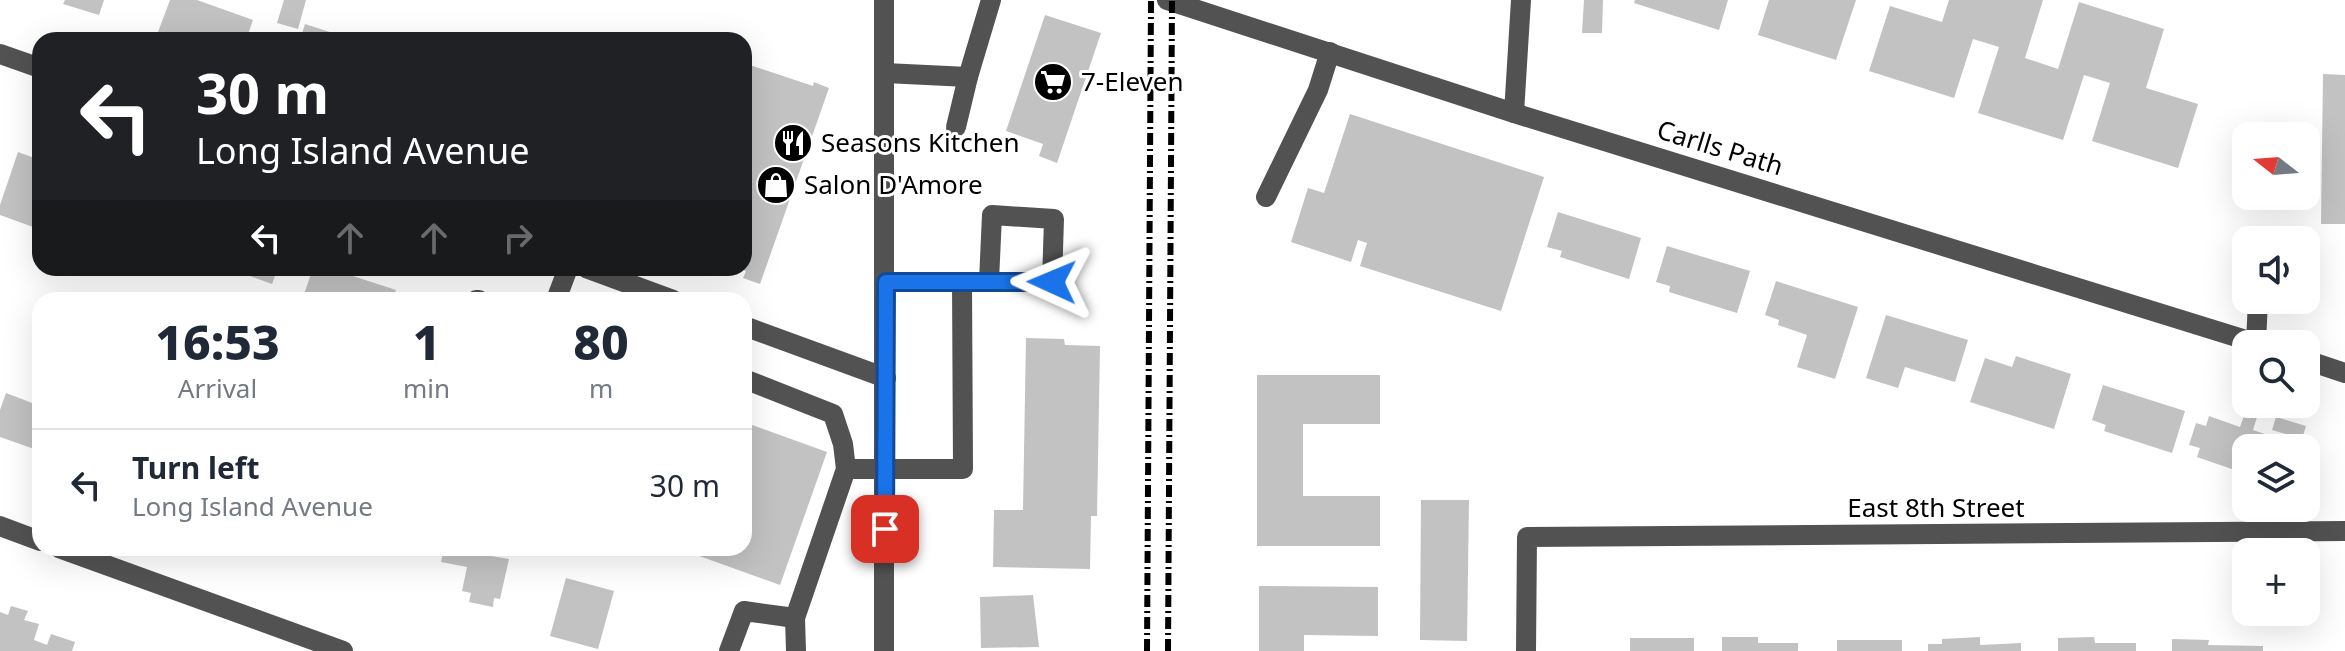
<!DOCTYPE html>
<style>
:root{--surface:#fff;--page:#f6f6f7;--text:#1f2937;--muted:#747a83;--line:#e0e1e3}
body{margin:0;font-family:"Noto Sans",sans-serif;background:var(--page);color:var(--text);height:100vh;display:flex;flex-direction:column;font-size:30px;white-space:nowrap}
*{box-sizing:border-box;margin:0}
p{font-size:26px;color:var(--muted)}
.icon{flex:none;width:44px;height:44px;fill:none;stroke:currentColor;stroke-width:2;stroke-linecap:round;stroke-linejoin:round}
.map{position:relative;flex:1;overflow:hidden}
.panel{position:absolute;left:32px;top:292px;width:720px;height:264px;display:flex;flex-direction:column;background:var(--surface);border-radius:24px;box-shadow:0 8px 32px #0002}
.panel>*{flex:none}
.top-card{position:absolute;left:32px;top:32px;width:720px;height:244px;border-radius:24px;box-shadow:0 8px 32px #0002;background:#202124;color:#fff;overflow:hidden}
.needle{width:52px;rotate:287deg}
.tools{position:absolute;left:2232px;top:122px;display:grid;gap:16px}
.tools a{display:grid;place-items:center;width:88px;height:88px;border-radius:16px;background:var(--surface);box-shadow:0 8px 32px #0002;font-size:40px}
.pin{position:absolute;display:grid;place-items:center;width:68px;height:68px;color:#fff;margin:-34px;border-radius:16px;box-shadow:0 4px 12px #0006}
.me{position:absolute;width:88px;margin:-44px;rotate:271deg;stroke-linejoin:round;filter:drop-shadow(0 0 6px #0008)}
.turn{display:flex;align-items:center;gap:28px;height:168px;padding:0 32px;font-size:36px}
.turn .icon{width:104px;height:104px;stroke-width:2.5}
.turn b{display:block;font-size:56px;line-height:68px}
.lanes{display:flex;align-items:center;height:76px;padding:0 32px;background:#0003;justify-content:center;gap:40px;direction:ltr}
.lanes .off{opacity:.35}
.eta{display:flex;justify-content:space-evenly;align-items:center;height:136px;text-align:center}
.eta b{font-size:48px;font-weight:800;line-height:56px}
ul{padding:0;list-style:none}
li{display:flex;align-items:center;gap:24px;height:112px;padding:0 32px;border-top:2px solid var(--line)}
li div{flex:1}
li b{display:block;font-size:30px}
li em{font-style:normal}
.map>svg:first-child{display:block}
</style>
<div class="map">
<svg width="2345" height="651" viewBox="0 0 2345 651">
<rect width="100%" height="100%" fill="#fff"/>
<g fill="#c2c2c2">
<path d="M65,0H104L99,15L63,4Z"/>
<path d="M170,0H197L253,20L246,40H182L158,32Z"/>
<path d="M284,0H306L298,29L277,23Z"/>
<path d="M1584,0H1603L1602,33H1582Z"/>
<path d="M1635,0H1728L1719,30L1634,3Z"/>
<path d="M1769,0H1856L1836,60L1758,35Z"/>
<path d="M1949,0H2043L2025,58L2058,69L2079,2L2164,29L2146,88L2198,104L2178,168L2092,141L2110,83L2084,75L2063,140L1978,113L1999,47L1973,39L1954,98L1869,71L1890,6L1942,22Z"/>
<path d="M1045,15L1101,33L1057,163L1039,156L1043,144L1006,131Z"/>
<path d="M305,24L339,35L338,40H300Z"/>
<path d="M750,65L813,86L814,82L829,88L760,284L743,278L746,271L738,268H744V82Z"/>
<path d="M2323,74L2345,75V224H2321Z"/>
<path d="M1350,114L1544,177L1501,311L1360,266L1367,243L1358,240L1351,262L1291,242L1308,188L1324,193Z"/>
<path d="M18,152L40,160V206L33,227L0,215V205Z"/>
<path d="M1558,212L1641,238L1629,279L1560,257L1562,251L1547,247Z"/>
<path d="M1667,246L1750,271L1737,313L1669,292L1670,286L1656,282Z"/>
<path d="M228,268H278L272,284Z"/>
<path d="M313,268H328L396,290L393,300H302Z"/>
<path d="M1776,281L1858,307L1835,379L1797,367L1807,335L1778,325L1779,320L1765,315Z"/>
<path d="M1886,315L1968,340L1955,382L1905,367L1898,388L1866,378Z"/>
<path d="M1026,338L1064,339L1065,345L1100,346L1097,516H1091L1090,569L993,567L994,510H1023Z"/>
<path d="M2016,356L2071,374L2054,429L1970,402L1985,358L2012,367Z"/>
<path d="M1257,375H1380V424H1303V496H1380V546H1257Z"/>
<path d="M2103,385L2185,411L2172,453L2104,431L2106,425L2092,420Z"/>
<path d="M6,393L40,406V451L0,437V410Z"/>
<path d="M2245,413L2257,417L2253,430L2306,448H2246V474L2197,457L2200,448L2189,445L2196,423L2206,426L2209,416L2240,427Z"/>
<path d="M2276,417L2306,426L2302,439L2272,430Z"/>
<path d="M744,422L827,452L780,585L677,548H744Z"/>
<path d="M1421,500H1469L1467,641L1420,640Z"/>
<path d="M444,548L509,559L500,599L494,598L493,607L469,602L471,593L462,591L467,567L441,562Z"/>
<path d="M566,578L614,591L598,649L550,636Z"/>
<path d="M1259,586L1378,587V636L1304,635V651H1259Z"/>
<path d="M1033,595L1039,647L981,648L980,597Z"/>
<path d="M11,606L28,611L24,620L39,624L34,640L47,645L51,634L75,642L72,651H0V612L8,615Z"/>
<path d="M1722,637H1758V643H1798V651H1722Z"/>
<path d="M1980,637V645L2021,643V651H1928V644H1942V639Z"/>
<path d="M2094,637L2095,643H2136V651H2058V638Z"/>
<rect x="1630" y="638" width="64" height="13"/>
<path d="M2172,639L2209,640L2208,645L2263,646V651H2172Z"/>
<rect x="1837" y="640" width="65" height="11"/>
</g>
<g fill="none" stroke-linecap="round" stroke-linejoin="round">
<g stroke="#525252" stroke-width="20">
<path d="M884,0V651"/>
<path d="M1167,0L1514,113L2259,344"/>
<path d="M0,54L40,68"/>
<path d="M885,73L968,77L991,0"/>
<path d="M1514,113L1521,0"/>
<path d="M956,127L968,77"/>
<path d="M1266,197L1318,90L1330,52"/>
<path d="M586,268L673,300"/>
<path d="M962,282H1052L1054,219L992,215L989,281"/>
<path d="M476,300H479"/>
<path d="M556,300L568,268"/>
<path d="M744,326L886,378"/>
<path d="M2256,343L2258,300"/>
<path d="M2306,360L2345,373"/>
<path d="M744,379L833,414L843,444L846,469L795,618L796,651"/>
<path d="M846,469H963L962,282H886"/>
<path d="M0,526L40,541"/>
<path d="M59,548L343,651"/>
<path d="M729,651L744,611L795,618"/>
<path d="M1526,651L1527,537L2345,531"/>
</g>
<g stroke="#000" stroke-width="6" stroke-dasharray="12 4 2 4" stroke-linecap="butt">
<path d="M1147,651L1151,0"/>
<path d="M1168,651L1172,0"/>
</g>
</g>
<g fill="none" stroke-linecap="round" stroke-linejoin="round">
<defs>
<path id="route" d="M885,529L886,282H1052"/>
</defs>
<use href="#route" stroke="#114b97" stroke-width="20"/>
<use href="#route" stroke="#1a73e8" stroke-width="14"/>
</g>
<defs>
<symbol id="supermarket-disc" viewBox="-11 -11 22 22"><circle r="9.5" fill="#000" stroke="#fff"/><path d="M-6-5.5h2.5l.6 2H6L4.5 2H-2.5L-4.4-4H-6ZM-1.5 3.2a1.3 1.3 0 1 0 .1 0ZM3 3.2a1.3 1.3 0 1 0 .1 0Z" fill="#fff"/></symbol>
<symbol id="restaurant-disc" viewBox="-11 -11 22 22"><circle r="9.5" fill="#000" stroke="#fff"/><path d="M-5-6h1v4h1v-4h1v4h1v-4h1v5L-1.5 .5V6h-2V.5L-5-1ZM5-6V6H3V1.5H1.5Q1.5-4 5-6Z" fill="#fff"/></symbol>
<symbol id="shop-disc" viewBox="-11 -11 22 22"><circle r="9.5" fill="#000" stroke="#fff"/><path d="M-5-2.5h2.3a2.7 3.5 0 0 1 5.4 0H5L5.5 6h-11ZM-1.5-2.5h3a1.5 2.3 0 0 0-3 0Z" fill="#fff"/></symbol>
</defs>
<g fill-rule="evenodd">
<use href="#supermarket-disc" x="1031" y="60" width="44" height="44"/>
<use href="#restaurant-disc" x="771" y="121" width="44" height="44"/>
<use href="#shop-disc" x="754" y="163" width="44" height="44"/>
</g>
<g text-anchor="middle" stroke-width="6" stroke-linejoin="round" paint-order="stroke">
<g font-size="26" fill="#000" stroke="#fff" text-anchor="start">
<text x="1081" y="91">7-Eleven</text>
<text x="821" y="152">Seasons Kitchen</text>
<text x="804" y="194">Salon D'Amore</text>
</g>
<g font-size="26" fill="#000" stroke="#fff">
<text transform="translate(1720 148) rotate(17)" y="9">Carlls Path</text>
<text x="1936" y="517">East 8th Street</text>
</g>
</g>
</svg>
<div class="tools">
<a><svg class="needle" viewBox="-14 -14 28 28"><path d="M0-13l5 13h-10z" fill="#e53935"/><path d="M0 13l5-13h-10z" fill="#747a83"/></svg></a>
<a><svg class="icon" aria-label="sound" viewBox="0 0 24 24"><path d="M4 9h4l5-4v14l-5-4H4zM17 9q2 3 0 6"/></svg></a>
<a><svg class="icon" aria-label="search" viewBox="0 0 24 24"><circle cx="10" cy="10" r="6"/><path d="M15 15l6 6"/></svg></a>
<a><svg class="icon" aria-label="layers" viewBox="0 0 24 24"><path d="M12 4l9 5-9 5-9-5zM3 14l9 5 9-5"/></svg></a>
<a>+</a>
</div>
<div class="pin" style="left:885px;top:529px;background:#d93025"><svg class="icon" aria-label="arrive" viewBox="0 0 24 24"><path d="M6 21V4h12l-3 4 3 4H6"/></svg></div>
<svg class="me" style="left:1052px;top:282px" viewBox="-20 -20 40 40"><path d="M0-17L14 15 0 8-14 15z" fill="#1a73e8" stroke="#fff" stroke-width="4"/></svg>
<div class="top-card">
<div class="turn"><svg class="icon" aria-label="left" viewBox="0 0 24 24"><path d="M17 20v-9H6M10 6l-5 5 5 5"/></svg><div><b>30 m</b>Long Island Avenue</div></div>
<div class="lanes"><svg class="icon" aria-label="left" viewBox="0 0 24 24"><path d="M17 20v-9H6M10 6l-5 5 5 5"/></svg><svg class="icon off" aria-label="ahead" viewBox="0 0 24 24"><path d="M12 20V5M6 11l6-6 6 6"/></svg><svg class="icon off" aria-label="ahead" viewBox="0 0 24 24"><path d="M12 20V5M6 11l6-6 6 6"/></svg><svg class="icon off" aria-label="right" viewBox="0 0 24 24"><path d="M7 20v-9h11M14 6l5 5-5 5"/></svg></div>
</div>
<section class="panel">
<div class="eta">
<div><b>16:53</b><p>Arrival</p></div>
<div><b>1</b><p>min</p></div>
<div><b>80</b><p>m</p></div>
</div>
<ul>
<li><svg class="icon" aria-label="left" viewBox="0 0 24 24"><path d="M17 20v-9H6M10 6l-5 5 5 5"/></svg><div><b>Turn left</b><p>Long Island Avenue</p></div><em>30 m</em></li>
</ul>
</section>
</div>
